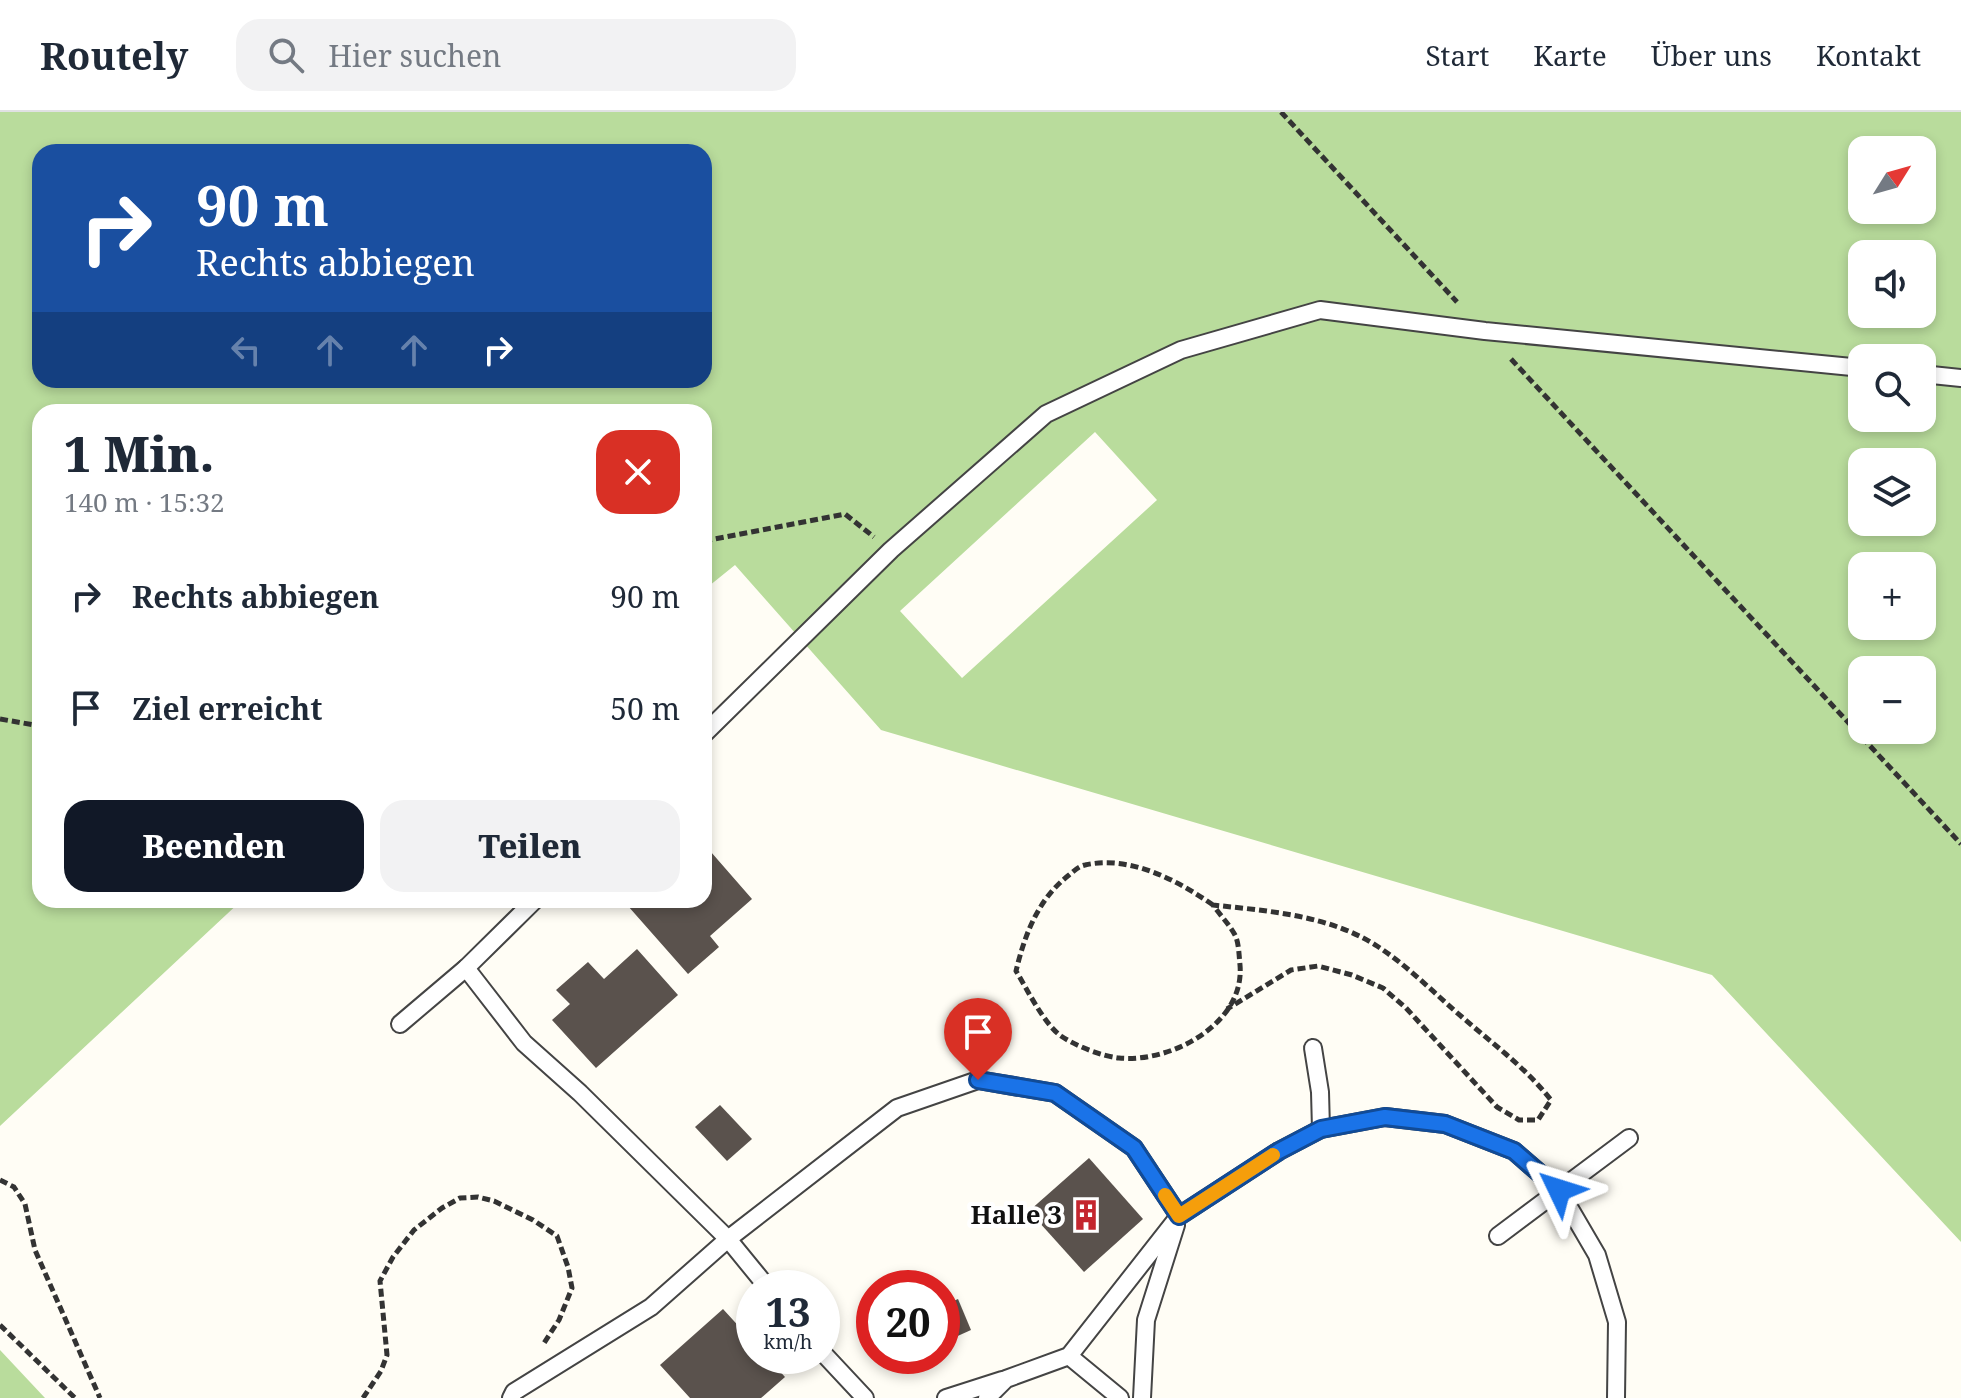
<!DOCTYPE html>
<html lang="de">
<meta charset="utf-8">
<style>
:root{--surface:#fff;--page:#f2f2f3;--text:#1f2937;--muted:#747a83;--line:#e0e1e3;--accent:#111827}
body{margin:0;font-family:"Noto Serif",serif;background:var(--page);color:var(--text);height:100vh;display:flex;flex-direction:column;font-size:30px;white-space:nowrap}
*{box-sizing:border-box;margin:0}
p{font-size:26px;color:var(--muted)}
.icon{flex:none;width:44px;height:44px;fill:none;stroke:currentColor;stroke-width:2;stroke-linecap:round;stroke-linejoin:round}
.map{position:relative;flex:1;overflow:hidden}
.panel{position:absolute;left:32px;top:292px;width:680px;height:504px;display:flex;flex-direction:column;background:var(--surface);border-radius:24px;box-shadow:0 4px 12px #0003}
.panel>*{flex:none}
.banner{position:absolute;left:32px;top:32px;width:680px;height:244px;border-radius:24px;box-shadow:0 4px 12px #0003;background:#1a4fa0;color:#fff;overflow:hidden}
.needle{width:52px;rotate:53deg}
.fabs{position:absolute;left:1848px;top:24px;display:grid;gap:16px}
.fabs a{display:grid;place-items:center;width:88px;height:88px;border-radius:16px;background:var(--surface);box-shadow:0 4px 12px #0003;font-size:40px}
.speed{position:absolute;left:736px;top:1158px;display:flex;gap:16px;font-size:40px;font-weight:700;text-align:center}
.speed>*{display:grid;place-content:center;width:104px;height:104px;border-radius:50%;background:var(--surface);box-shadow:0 4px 12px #0003;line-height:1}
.speed small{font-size:20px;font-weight:400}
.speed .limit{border:12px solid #d22;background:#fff;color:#111}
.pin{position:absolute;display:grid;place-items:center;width:68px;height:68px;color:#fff;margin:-82px -34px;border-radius:50% 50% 50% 0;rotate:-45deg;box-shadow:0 0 8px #0007}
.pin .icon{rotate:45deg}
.me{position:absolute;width:88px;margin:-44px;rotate:311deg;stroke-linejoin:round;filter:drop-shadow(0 0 6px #0008)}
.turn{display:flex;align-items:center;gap:28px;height:168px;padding:0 32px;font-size:36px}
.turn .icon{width:104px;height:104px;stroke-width:2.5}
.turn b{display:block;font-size:56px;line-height:68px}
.lanes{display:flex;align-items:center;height:76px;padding:0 32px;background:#0003;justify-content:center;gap:40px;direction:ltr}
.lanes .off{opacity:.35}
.round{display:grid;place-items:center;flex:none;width:84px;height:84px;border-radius:24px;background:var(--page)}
.summary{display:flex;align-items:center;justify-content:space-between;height:136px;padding:0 32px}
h1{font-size:48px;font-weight:800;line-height:60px}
.primary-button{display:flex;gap:16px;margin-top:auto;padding:16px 32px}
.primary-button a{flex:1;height:92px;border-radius:24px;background:var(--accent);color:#fff;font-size:32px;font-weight:800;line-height:92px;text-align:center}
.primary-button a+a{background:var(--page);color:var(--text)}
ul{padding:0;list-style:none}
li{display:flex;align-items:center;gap:24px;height:112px;padding:0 32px}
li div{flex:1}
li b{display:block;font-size:30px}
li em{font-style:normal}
header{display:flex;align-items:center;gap:48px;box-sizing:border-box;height:112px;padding:0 40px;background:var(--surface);border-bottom:2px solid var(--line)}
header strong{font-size:38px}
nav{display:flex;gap:44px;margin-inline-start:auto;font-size:28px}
.search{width:560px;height:72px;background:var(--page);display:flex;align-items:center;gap:20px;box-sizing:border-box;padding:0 28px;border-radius:24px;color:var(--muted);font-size:30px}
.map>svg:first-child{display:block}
</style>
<header>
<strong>Routely</strong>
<div class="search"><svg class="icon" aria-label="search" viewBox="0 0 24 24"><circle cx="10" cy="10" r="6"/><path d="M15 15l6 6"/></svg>Hier suchen</div>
<nav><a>Start</a><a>Karte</a><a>Über uns</a><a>Kontakt</a></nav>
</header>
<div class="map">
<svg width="1961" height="1286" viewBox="0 0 1961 1286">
<rect width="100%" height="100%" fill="#fffdf5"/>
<g fill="#b9dc9c" fill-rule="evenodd">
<path d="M0,0H1961V1130L1712,863L881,618L735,453L704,478V300H40V788H242L0,1014ZM1862,38H1922V98H1862ZM40,40H704V268H40ZM1862,142H1922V202H1862ZM1862,246H1922V306H1862ZM1095,320L1157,388L962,566L900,499ZM1862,350H1922V410H1862ZM1862,454H1922V514H1862ZM1862,558H1922V618H1862Z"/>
<path d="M0,1238L45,1286H0Z"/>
</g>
<g fill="#5a524d">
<path d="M704,732L752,787L710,824L719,835L688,862L628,794L635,788H704Z"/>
<path d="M637,837L678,883L596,956L552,908L570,892L556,878L588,850L604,867Z"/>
<path d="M720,993L752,1027L727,1049L695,1015Z"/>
<path d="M1089,1046L1143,1107L1084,1160L1029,1099Z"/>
<path d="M958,1187L971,1218L942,1231V1194Z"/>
<path d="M723,1197L754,1231V1244H766L785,1265L761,1286H690L660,1253Z"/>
<path d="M879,1244H912L884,1256Z"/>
</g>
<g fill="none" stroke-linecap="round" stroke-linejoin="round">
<defs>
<g id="lane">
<path d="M1922,262L1961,266"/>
<path d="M704,622L891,438L1046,302L1181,238L1320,198L1485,219L1862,256"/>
<path d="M466,856L524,931L580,981L728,1127L897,996L978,968L1055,981L1134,1036L1179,1104L1279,1039L1321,1017L1385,1005L1445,1012L1514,1039L1559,1078L1597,1143L1617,1210L1616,1286"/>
<path d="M400,912L466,856L535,788"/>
<path d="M1313,936L1320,980L1321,1017"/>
<path d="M1498,1124L1629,1026"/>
<path d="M822,1240L865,1286"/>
<path d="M1069,1244L1120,1286"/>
<path d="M511,1286L514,1280L651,1195L728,1127L768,1176"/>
<path d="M946,1286L1002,1268"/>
<path d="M987,1286L1006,1267L1069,1244L1179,1104"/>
<path d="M1142,1286L1146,1208L1176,1113"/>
</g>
</defs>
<use href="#lane" stroke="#444" stroke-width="20"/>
<g stroke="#333" stroke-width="5" stroke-dasharray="8 4" stroke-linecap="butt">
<path d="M1281,0L1457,190"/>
<path d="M1511,247L1961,732"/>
<path d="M704,429L845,402L874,425"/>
<path d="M0,607L40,614"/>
<path d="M1213,793C1177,768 1130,743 1085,753C1079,754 1074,759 1069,763C1038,787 1025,822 1016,859C1027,877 1044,912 1061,924C1076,934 1101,944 1119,946C1171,951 1245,912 1240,853C1239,844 1239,831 1235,823C1229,812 1220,803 1213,793C1268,799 1329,803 1377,834C1408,854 1434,881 1462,905C1493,932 1525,955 1551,988L1538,1008H1519L1497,995L1406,896L1383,876L1352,863L1318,854L1291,858L1227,897"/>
<path d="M0,1068L14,1075L25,1092L35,1138L100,1286"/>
<path d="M0,1213L75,1286"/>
<path d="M363,1286L381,1259L387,1243L380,1169L393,1145L414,1118L442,1096L460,1086L478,1085L494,1089L533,1108L557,1124L568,1155L572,1176L559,1208L544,1231"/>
</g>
<use href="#lane" stroke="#fff" stroke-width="16"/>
</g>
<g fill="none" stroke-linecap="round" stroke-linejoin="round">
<defs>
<path id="route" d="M978,968L1055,981L1134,1036L1179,1104L1279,1039L1321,1017L1385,1005L1445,1012L1514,1039L1559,1078"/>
</defs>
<use href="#route" stroke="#114b97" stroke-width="20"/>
<use href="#route" stroke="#1a73e8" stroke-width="14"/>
<path stroke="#f59e0b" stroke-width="14" d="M1165,1083L1179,1104L1273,1043"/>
</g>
<defs>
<symbol id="building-bare" viewBox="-9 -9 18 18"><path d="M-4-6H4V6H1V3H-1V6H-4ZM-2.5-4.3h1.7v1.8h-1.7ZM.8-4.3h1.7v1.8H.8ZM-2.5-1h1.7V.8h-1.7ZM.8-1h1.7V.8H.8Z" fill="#c4262e" stroke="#fff" stroke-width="2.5" paint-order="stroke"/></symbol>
</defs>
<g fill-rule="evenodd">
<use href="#building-bare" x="1064" y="1081" width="44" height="44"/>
</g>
<g text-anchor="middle" stroke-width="8" stroke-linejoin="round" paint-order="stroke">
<g font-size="26" font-weight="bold" fill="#111" stroke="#fff" text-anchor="end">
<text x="1062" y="1112">Halle 3</text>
</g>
</g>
</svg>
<div class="fabs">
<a><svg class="needle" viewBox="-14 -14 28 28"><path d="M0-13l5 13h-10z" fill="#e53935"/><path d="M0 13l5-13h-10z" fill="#747a83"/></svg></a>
<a><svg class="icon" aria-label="sound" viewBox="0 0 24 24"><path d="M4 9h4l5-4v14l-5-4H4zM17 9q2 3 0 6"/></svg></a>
<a><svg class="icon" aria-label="search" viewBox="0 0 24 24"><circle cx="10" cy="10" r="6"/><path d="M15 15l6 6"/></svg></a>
<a><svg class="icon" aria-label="layers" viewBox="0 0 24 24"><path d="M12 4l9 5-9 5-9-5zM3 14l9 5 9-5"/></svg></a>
<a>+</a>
<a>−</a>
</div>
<div class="speed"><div>13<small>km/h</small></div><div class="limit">20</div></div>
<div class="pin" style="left:978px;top:968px;background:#d93025"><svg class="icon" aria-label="arrive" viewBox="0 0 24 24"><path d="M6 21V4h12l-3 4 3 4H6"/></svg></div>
<svg class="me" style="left:1559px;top:1078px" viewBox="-20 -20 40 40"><path d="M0-17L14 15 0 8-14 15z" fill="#1a73e8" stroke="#fff" stroke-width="4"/></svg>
<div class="banner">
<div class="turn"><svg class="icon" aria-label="right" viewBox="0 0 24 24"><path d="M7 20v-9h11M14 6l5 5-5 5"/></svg><div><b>90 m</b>Rechts abbiegen</div></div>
<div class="lanes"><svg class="icon off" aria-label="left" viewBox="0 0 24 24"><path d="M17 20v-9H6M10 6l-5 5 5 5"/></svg><svg class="icon off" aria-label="ahead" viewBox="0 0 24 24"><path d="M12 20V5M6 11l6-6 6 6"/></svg><svg class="icon off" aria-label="ahead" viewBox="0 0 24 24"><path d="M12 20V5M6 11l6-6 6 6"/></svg><svg class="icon" aria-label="right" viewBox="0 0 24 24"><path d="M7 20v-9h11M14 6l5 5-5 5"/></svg></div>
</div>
<section class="panel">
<div class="summary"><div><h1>1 Min.</h1><p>140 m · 15:32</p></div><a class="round" style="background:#d93025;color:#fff"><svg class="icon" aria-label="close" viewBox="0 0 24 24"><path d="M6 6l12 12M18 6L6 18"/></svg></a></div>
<ul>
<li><svg class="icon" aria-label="right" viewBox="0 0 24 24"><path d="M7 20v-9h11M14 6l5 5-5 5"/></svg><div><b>Rechts abbiegen</b></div><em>90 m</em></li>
<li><svg class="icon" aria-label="arrive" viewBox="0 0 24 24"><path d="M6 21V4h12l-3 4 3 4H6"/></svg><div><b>Ziel erreicht</b></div><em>50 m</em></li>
</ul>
<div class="primary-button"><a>Beenden</a><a>Teilen</a></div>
</section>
</div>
